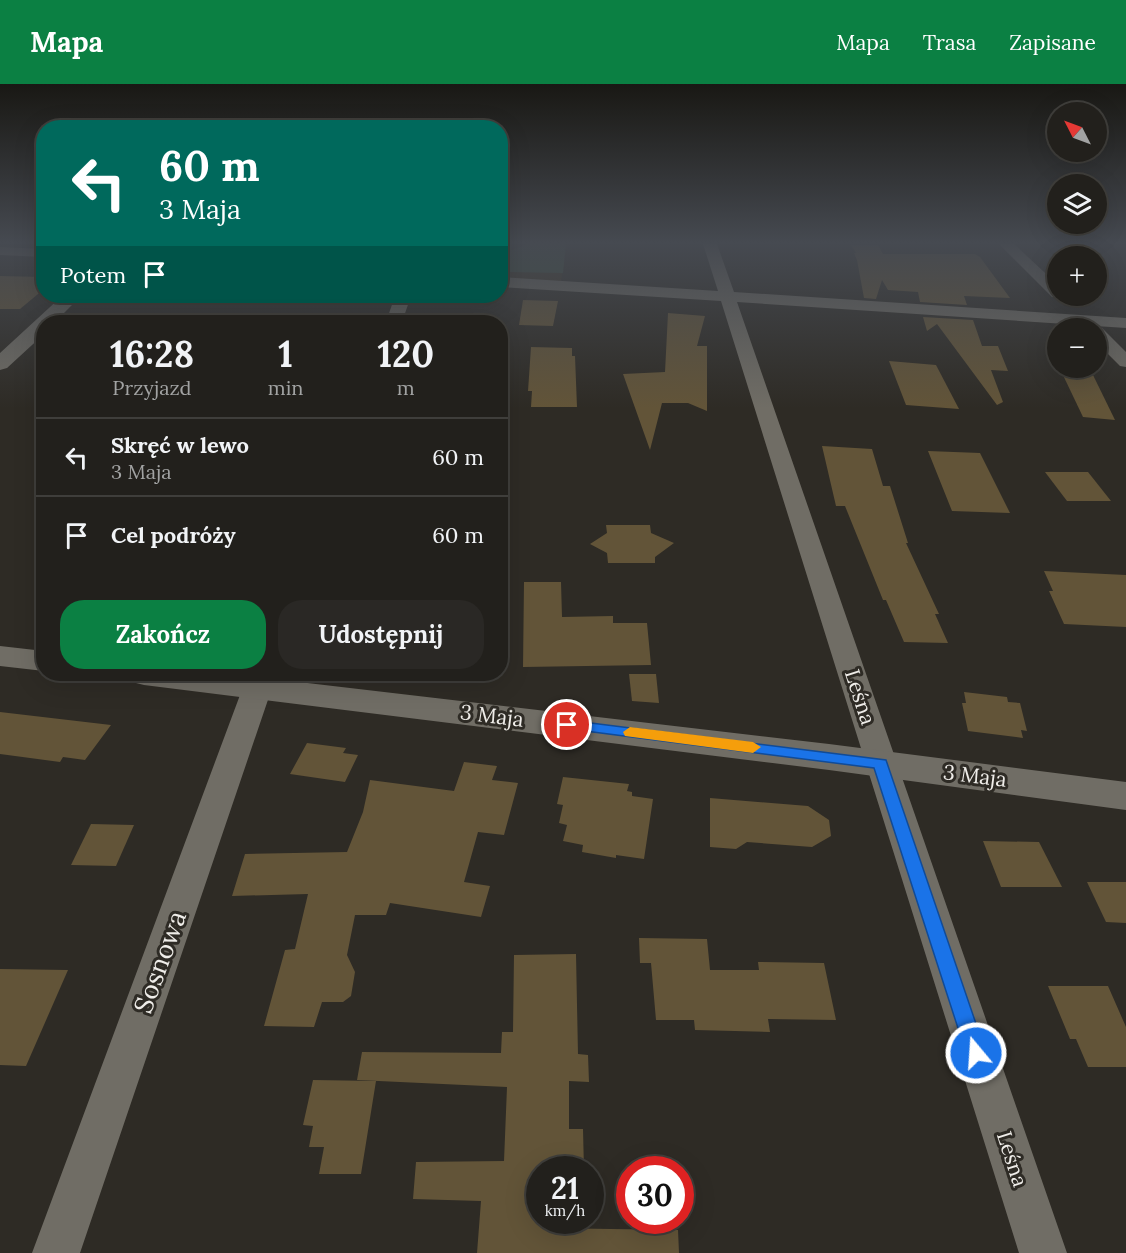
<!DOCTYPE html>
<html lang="pl">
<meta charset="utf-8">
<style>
:root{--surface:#22201c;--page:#2a2825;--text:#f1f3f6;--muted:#a2a3a3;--line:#3f3e3b;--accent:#0b8043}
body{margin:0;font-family:Lora,serif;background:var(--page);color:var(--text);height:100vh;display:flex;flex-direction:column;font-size:22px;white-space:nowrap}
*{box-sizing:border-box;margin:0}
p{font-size:20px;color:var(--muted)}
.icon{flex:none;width:33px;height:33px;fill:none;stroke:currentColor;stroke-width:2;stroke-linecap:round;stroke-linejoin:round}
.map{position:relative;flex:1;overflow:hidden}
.sheet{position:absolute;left:36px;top:231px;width:472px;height:366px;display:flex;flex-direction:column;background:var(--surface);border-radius:24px;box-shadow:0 6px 24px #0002,0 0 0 2px var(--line)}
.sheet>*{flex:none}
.banner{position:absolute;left:36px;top:36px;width:472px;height:183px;border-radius:24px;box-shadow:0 6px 24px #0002,0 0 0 2px var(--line);background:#00695c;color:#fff;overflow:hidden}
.needle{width:39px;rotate:312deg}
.buttons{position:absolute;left:1047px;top:18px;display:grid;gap:12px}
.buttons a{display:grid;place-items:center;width:60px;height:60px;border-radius:50%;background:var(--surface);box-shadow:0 6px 24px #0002,0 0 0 2px var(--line);font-size:30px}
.speed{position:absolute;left:526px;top:1072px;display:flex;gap:12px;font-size:30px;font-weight:700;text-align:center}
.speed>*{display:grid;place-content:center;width:78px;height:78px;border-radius:50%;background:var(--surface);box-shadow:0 6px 24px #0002,0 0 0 2px var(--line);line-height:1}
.speed small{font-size:15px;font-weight:400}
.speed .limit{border:9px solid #d22;background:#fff;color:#111}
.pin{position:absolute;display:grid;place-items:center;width:51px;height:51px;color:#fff;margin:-26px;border:3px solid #fff;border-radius:50%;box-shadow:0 2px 6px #0007}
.me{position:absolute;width:66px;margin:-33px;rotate:342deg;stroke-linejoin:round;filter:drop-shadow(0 0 4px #0008)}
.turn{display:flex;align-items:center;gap:21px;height:126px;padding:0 24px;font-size:27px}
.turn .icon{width:78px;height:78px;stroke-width:2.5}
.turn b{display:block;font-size:42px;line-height:51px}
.then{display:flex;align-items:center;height:57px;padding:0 24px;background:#0003;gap:12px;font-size:22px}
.eta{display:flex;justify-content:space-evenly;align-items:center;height:102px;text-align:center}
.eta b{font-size:36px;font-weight:800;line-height:42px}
.action{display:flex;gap:12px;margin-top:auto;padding:12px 24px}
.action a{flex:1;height:69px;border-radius:24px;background:var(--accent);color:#fff;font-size:24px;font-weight:800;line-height:69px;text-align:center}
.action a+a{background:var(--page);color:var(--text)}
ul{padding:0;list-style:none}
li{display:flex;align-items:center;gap:18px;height:78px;padding:0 24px;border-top:2px solid var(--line)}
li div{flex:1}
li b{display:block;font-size:22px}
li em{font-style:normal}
header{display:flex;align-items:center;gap:36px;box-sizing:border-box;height:84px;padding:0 30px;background:var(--accent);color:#fff}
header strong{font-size:28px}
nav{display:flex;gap:33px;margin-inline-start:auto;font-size:21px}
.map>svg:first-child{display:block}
</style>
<header>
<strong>Mapa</strong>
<nav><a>Mapa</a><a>Trasa</a><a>Zapisane</a></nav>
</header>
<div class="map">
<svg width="1126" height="1169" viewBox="0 0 1126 1169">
<rect width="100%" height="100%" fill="#2e2b25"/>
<path fill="#3b3222" d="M501,175L564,176L561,198L501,194Z"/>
<path fill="#39513f" d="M527,160H566L563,189L501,188V166H513Z"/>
<g fill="#625438">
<path d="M851,161H878L883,170H975L980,173L1010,214L964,212L967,221L920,218L918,208L888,206L882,196L876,215L864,214L857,176L854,169H856Z"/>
<path d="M0,192L44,193V205L20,225H0Z"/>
<path d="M523,216L558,217L553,242L519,241Z"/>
<path d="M668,229L705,232L697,262H707V327L688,319H662L650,366L623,290L665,288Z"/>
<path d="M923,233L973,236L982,262H998L1008,287L991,286L1003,318L997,321L937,240L927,247Z"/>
<path d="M531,263L572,264V272H575L577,323H531L532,307H528Z"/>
<path d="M889,277L936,281L959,325L906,321Z"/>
<path d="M1062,289L1093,291L1115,336L1083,333Z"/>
<path d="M822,362L872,365L883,402H890L908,459H906L939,530H935L948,559L904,558L886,516H883L845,422H836Z"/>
<path d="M928,367L980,369L1010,429L952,427Z"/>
<path d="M1045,388H1088L1111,417H1067Z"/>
<path d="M606,441H650L651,449L674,459L655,473V479H608L607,469L590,460L607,449Z"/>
<path d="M1044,487L1126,491V543L1064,540L1049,507H1053Z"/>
<path d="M524,498H561L562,533L613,532V539H647L651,581L523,583Z"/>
<path d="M629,590H656L659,619L632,617Z"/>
<path d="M964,608L1007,613L1008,618L1020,619L1027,647L1021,646L1023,654L968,647L962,619H966Z"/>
<path d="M0,628L111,641L85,676L63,673L60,678L0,670Z"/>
<path d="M307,659L346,664L343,669L358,671L345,698L290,690Z"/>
<path d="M464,678L497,682L492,696L518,699L504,751L478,748L464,798L490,802L481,833L390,819L386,831H355L347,871L355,888L351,912L343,918H322L314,943L264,942L285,866L295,865L308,810L232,812L245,770L347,768L363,728L370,696L454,707Z"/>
<path d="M563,693L629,700L627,707L632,708V712L653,715L644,775L616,771V774L582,768L583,761L563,757L567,741L559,739L563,721L557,720Z"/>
<path d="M710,714L808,722L829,736L831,752L812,763L747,758L736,765L710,763Z"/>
<path d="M91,740L134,741L116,782L71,781Z"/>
<path d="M983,757L1039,758L1062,803H1001Z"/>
<path d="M1087,798H1126V839L1106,838Z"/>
<path d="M639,854L707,855L710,886H759L758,878L824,879L836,936L768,935L770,948L695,946L694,936H656L651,879H640Z"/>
<path d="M576,870L578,970L588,971L589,998L569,997V1045H583L584,1086H540V1137H546L545,1144L678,1146L679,1169H477L481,1117L413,1115L416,1078L504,1077L507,1003L357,996L362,968L501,969L502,948H513L514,871Z"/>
<path d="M0,885L68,886L26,982L0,981Z"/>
<path d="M1048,902H1108L1126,943V983H1088L1076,955H1070Z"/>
<path d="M313,996L376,997L361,1090H319L324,1063H309L313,1042L303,1041Z"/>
</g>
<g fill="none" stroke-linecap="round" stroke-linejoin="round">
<g fill="#706d65" fill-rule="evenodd">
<path d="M703,160H717L734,208L1126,234V244L737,218L1067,1169H1019L721,217L501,203V193L718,207Z"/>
<path d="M999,160H1014L1058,201V212H1065L1064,213H1052Z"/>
<path d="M0,163L44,165V173L0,171Z"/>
<path d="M395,212H411L402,238H386Z"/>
<path d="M1096,243L1102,244L1126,268V283L1120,282L1096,258V244H1090Z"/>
<path d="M253,590H281L272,604L80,1169H32L243,603Z"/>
</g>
<g fill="#706d65" fill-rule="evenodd">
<path d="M62,212H81L55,238H44V250L7,284L0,286V269Z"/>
<path d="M0,562L44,567V587L0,582Z"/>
<path d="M128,590H231L829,660L1126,698V726L829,686L144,601L132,598Z"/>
</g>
</g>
<linearGradient id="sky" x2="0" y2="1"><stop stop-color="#191814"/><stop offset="0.49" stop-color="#464a51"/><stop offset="1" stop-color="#464a51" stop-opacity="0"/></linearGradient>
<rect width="1126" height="324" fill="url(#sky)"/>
<path fill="#1a73e8" stroke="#114b97" stroke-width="1.5" d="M567,636L886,676L986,969L983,975L976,978L969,975L966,969L874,684L562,644L560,641L562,637Z"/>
<path fill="#f59e0b" d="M630,643L753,658L761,663L753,669L625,652L623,648Z"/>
<g text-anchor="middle" stroke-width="6" stroke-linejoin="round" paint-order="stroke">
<g font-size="21" fill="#efede9" stroke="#2e2b25">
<text transform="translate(860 613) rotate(72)" y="7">Leśna</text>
<text transform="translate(492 632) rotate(7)" y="7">3 Maja</text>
<text transform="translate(975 692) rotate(7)" y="7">3 Maja</text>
<text transform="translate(1012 1075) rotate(72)" y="7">Leśna</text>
</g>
<g font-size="26" fill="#efede9" stroke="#2e2b25">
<text transform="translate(160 878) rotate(-70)" y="9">Sosnowa</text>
</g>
</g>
</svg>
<div class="buttons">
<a><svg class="needle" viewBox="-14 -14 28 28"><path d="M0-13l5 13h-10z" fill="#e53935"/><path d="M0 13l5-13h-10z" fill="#a2a3a3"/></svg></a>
<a><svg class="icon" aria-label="layers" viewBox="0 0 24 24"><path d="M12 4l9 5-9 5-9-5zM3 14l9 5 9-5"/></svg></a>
<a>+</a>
<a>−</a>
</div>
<div class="speed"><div>21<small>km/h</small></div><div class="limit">30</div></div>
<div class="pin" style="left:567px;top:641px;background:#d93025"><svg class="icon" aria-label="arrive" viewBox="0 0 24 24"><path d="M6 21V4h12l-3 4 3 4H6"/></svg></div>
<svg class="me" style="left:976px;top:969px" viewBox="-20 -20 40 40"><circle r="17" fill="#1a73e8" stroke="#fff" stroke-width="3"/><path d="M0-11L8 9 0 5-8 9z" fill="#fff"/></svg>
<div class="banner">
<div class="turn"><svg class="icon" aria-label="left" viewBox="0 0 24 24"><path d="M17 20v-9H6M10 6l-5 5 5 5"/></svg><div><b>60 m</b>3 Maja</div></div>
<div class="then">Potem<svg class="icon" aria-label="arrive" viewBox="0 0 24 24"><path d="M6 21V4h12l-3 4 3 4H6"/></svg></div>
</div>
<section class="sheet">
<div class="eta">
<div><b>16:28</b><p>Przyjazd</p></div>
<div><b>1</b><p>min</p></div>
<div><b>120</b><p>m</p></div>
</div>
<ul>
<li><svg class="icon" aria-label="left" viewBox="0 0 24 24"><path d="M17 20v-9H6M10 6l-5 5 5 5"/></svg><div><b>Skręć w lewo</b><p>3 Maja</p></div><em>60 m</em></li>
<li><svg class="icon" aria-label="arrive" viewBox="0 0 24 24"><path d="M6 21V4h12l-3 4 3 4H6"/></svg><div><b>Cel podróży</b></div><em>60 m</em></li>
</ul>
<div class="action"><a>Zakończ</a><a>Udostępnij</a></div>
</section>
</div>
